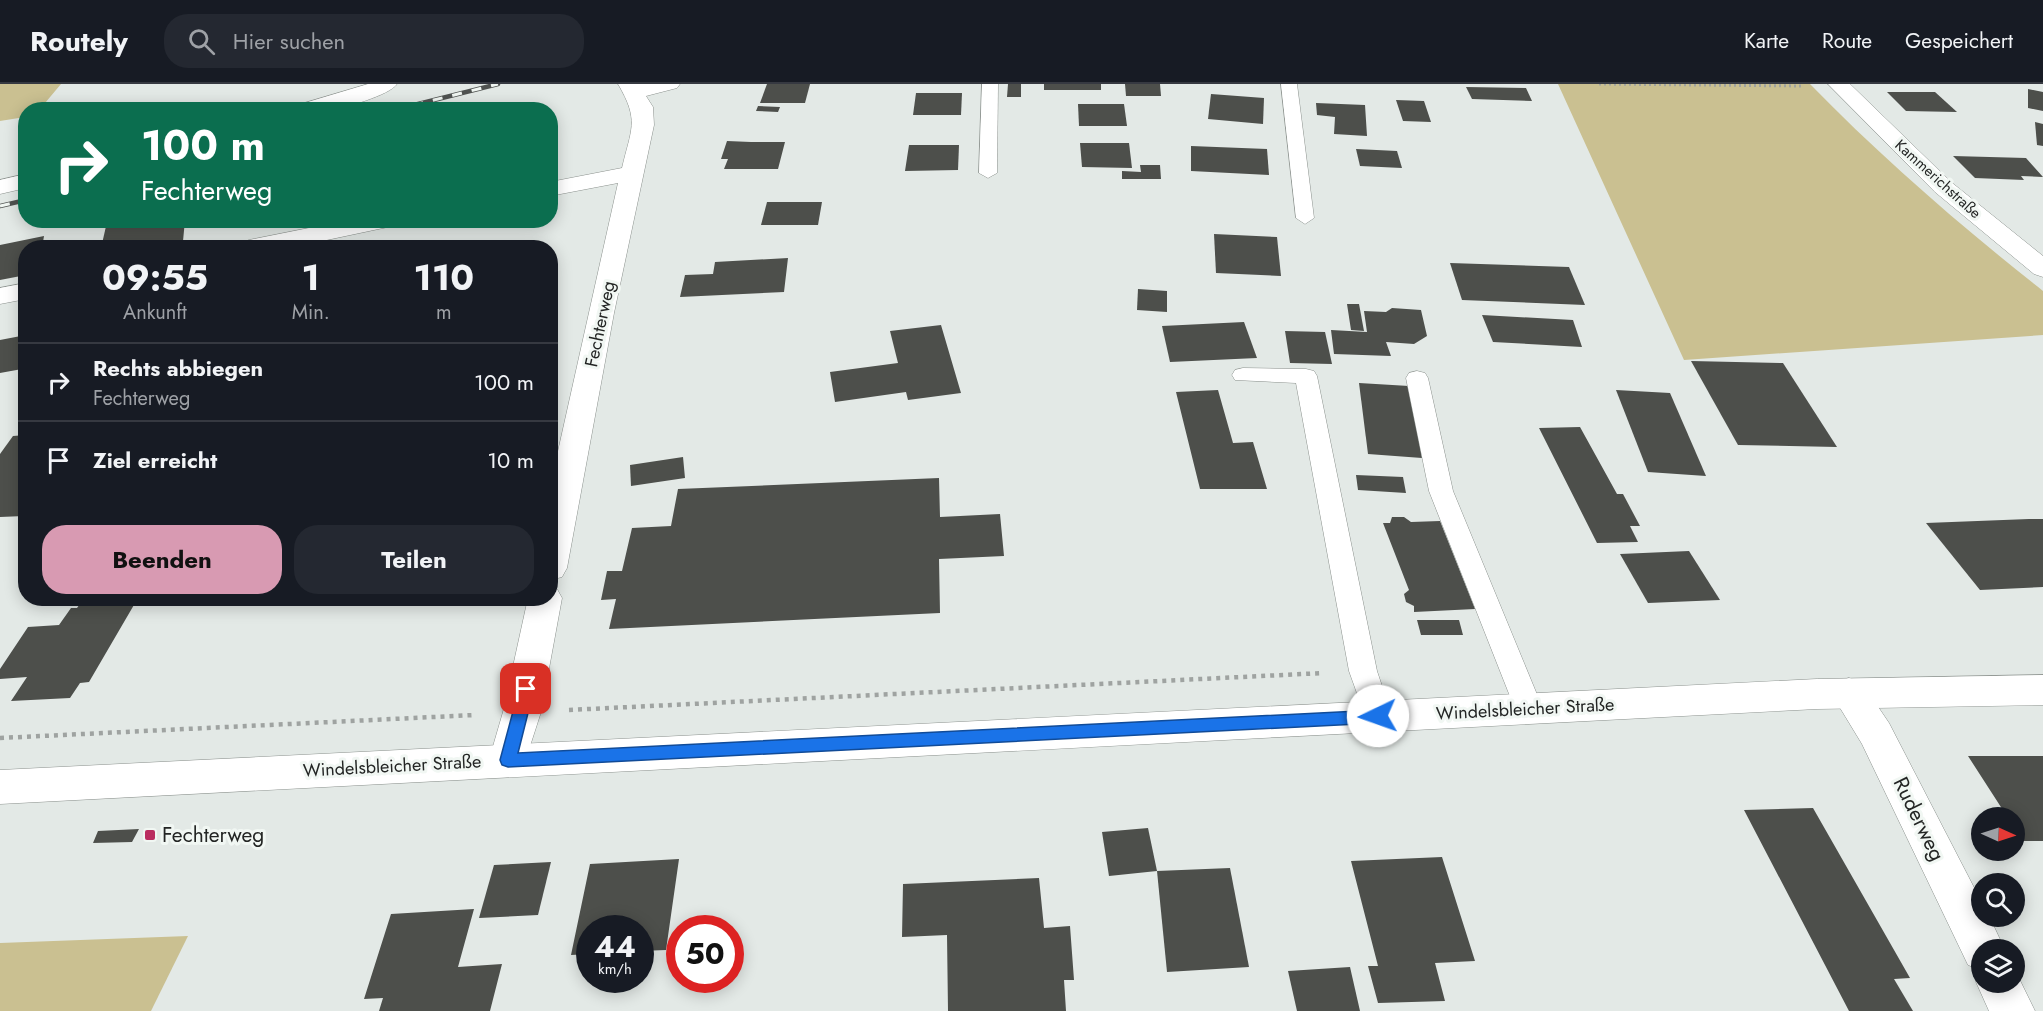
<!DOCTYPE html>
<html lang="de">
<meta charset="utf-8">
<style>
:root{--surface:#171b24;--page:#242831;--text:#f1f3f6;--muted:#9ea1a6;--line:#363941;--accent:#d89ab2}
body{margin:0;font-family:Jost,sans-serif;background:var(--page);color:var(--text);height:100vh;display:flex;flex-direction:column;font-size:22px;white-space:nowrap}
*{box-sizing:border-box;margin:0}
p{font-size:20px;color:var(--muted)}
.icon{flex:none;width:33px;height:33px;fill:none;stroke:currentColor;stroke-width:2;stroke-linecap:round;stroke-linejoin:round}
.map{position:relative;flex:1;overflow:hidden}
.panel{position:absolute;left:18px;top:156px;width:540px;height:366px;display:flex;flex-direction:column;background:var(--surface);border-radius:24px;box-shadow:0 3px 15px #0003}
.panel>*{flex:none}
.banner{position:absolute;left:18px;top:18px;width:540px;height:126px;border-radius:24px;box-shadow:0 3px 15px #0003;background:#0b6e4f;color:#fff;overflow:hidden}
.needle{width:39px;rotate:93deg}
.buttons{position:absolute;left:1971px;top:723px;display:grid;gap:12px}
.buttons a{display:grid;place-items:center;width:54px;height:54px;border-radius:50%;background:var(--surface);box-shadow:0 3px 15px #0003;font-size:30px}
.speed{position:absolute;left:576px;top:831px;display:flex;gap:12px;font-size:30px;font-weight:700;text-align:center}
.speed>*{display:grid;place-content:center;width:78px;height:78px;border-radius:50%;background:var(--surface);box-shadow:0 3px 15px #0003;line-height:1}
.speed small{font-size:15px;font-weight:400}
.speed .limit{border:9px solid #d22;background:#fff;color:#111}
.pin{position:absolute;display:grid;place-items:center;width:51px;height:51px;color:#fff;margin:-26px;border-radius:12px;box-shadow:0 3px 9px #0006}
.me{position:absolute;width:66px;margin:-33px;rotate:267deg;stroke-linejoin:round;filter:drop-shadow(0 0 4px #0008)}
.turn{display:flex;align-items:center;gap:21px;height:126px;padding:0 24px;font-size:27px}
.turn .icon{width:78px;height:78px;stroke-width:2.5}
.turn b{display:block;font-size:42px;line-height:51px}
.eta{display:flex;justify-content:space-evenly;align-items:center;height:102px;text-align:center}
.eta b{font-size:36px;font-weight:700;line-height:42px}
.button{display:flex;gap:12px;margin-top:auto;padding:12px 24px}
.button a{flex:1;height:69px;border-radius:24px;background:var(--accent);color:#111;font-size:24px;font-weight:700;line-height:69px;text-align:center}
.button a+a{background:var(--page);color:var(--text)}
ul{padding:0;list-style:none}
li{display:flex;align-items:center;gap:18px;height:78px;padding:0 24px;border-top:2px solid var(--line)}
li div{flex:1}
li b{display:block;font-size:22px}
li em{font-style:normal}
header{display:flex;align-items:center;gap:36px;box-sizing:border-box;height:84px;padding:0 30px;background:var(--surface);border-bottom:2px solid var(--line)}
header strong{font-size:28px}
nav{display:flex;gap:33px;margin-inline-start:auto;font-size:21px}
.search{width:420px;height:54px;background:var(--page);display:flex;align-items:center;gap:15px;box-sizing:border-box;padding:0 21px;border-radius:24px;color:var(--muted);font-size:22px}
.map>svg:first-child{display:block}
</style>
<header>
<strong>Routely</strong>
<div class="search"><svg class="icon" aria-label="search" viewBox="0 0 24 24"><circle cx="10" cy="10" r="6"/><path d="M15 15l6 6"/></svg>Hier suchen</div>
<nav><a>Karte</a><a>Route</a><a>Gespeichert</a></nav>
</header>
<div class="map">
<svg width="2043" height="927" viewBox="0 0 2043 927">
<rect width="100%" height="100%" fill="#e3e9e6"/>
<g fill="#cac091">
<path d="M0,0H61L40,25L26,26L25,33L0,37Z"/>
<path d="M1558,0H1810C1882,74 1962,143 2043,207V251L1684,276Z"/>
<path d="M188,852L151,927H0V859Z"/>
</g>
<g fill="#4d4f4b">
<path d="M767,0H810L805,19H760Z"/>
<path d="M1008,0H1021V13H1007Z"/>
<rect x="1044" y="0" width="57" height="6"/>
<path d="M1125,0H1160L1161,12H1126Z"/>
<path d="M1466,3L1526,4L1532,17L1472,15Z"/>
<path d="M2028,5L2043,8V27L2028,24Z"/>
<path d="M1887,8H1935L1957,28L1906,27Z"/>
<path d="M916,9H962L961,31H913Z"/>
<path d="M1211,10L1264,14L1263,40L1208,35Z"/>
<path d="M1396,16L1424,17L1431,38L1403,37Z"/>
<path d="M1316,19L1365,21L1367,52L1334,50L1335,33L1317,31Z"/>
<path d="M1078,20H1124L1127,42H1079Z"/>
<path d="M758,22L780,23L778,28L756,27Z"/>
<path d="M2035,38L2043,40V62L2037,61Z"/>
<path d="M727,57L751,58H785L778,85H724L728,75H721Z"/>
<path d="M1080,59H1129L1132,84L1082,83Z"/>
<path d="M909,61H959L958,86L905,87Z"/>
<path d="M1191,62L1267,65L1269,91L1191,87Z"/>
<path d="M1356,65L1397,67L1402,84L1360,82Z"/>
<path d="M1953,72L2026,74L2043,93L2021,92L2024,96L1975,94Z"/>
<path d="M1140,81H1160L1161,95H1122V87L1141,88Z"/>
<path d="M767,118H822L818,141H761Z"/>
<path d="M117,136H185L183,157L147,164H101L107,138Z"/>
<path d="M1214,150L1277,153L1281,192L1216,189Z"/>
<path d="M44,152L42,164H26V191L0,196V161Z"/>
<path d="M788,174L784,208L680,213L685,191L713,190L715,178Z"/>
<path d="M1450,179L1569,183L1585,221L1462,216Z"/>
<path d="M1138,205L1167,207V228L1137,226Z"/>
<path d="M1347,220H1359L1364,247L1351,246Z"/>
<path d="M1392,224L1421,226L1427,252L1414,260L1386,258L1391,272L1334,270L1331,246L1367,248L1364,227L1386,228Z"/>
<path d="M1482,231L1573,236L1582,263L1493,258Z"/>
<path d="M1244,238L1257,274L1170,278L1162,242Z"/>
<path d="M941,241L961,309L908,316L906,308L835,318L830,288L898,279L890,247Z"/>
<path d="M1285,247L1325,248L1332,280L1290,279Z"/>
<path d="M26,251L22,285L0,289V256Z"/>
<path d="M1691,277L1783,279L1837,363L1738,361Z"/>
<path d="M1359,299L1409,302L1422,374L1368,370Z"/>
<path d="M1218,306L1233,359L1253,358L1267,405H1200L1176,308Z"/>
<path d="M1616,306L1670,309L1706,392L1648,388Z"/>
<path d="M1580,343L1617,410H1623L1640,442H1630L1638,458L1597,459L1539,344Z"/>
<path d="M26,351V429L24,432L0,433V370L13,352Z"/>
<path d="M683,373L685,394L631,402L630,381Z"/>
<path d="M1356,391L1403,393L1406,409L1358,406Z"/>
<path d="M939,394L940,433L1000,430L1004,472L939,475L940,529L609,545L616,515L601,516L607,487H622L632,444L671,442L678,405Z"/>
<path d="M1392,433H1404L1411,438L1440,437L1475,525L1414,528V522L1406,518L1404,510L1409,506L1383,439H1390Z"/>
<path d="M2029,435H2043V503L1980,506L1926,439Z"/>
<path d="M1689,467L1720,516L1648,519L1620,470Z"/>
<path d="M138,514L89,598L80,599L70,614L11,617L27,593L0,595V585L28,543L59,541L71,524H77L82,517Z"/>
<path d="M1417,536H1459L1463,551H1421Z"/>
<path d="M1968,672H2043V757H2024L2014,743V734H2008Z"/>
<path d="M1813,724L1910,894L1894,895L1913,927H1849L1744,726Z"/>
<path d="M1148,744L1157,787L1109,792L1102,748Z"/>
<path d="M139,745L132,758L93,759L98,747Z"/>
<path d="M1442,773L1475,877L1435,879L1445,917L1378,919L1368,882H1378L1351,777Z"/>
<path d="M679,775L666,866L640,867V844H590V870L571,871L590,780Z"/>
<path d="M551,778L538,831L479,834L494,781Z"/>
<path d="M1230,784L1249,883L1167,888L1157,787Z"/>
<path d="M1039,794L1044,844L1070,842L1074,896H1064L1066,927H948L947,851L902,853L903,800Z"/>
<path d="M474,825L458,883L502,880L490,927H379L383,914L364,915L391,830Z"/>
<path d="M1350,883L1360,927H1297L1288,887Z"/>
</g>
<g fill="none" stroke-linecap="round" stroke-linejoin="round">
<defs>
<g id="service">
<path d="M982,0H998L997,89L988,94L979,89Z"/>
<path d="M1281,0H1297L1314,134L1305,140L1296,134Z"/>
<path d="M1243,284L1306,285L1314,287L1317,292L1377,587L1392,632L1388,640L1378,644L1368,640L1349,587L1296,299L1235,296L1232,291L1235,286Z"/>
<path d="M1417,287L1425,289L1428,294L1453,407L1543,625L1539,633L1529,637L1519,633L1515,625L1429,407L1406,294L1409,289Z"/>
</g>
<g id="minor">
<path d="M368,0H397C390,11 344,24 330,26C319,27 307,26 296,26L298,21Z"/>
<path d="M618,0H680L677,4L646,12L653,23L654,41L614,229L567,484L562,493L550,496V403L618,99L550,112V98L622,84C631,45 640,37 618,0Z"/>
<path d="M1828,0H1850L1951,98L2043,172V193L2034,190L1935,108Z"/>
<path d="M26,90V104L0,110V96Z"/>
<path d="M349,136H400L397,141L388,143L289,164H237L240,159L249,156Z"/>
<path d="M26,199V215L0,220V204Z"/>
<path d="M550,503L557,505L562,514L541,628L522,687L508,692L494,687L489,676L503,628L528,514H550Z"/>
<path d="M1849,594L1862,599L1889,639L1982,819V832H1989L2005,866H1982V898H2014V884L2035,927H1989L1976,898L1981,886L1968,881L1862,660L1831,609L1836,599Z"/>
</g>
<path id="secondary" d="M2043,591V621L1817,625L0,720V686L1817,595Z"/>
</defs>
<use href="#service" stroke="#8b918d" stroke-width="1"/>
<use href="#minor" stroke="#8b918d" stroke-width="1"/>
<use href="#secondary" stroke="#8b918d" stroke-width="1"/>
<path stroke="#9fa3a1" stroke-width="3" stroke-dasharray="2 3" stroke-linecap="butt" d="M1599,0L1802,2"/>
<g stroke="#9fa3a1" stroke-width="4.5" stroke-dasharray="4 5" stroke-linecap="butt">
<path d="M569,626L1323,589"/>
<path d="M0,654L475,631"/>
</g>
<use href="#service" fill="#fff" fill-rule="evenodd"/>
<use href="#minor" fill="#fff" fill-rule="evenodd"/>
<use href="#secondary" fill="#fff" fill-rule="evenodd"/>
<defs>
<g id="rail">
<path d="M394,26L498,0"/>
<path d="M0,122L26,116"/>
</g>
</defs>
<use href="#rail" stroke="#505351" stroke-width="4.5"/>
<use href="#rail" stroke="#f1f7f3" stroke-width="3" stroke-dasharray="10" stroke-linecap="butt"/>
</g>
<path fill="#1a73e8" stroke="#114b97" stroke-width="1.5" d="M526,599L534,605L518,669L1378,626L1386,632L1378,639L508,683L502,681L500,676L519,605Z"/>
<rect fill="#ba2d60" stroke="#f1f7f3" stroke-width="2" x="144" y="745" width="12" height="12" rx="3"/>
<g text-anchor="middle" stroke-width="6" stroke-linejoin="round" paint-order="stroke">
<g font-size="15" fill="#232524" stroke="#f1f7f3">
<text transform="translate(1938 95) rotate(42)" y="5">Kammerichstraße</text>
</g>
<g font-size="18" fill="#232524" stroke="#f1f7f3">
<text transform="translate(600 240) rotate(-78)" y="6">Fechterweg</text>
<text transform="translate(1525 625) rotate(-3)" y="6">Windelsbleicher Straße</text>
<text transform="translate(392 682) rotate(-3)" y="6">Windelsbleicher Straße</text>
</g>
<g font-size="21" fill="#232524" stroke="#f1f7f3">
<text transform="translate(1919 735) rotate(64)" y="7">Ruderweg</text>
</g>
<g font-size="21" fill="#232524" stroke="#f1f7f3" text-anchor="start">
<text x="162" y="758">Fechterweg</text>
</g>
</g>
</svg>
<div class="buttons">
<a><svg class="needle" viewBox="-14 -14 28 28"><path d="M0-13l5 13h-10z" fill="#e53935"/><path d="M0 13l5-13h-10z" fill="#9ea1a6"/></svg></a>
<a><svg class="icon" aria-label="search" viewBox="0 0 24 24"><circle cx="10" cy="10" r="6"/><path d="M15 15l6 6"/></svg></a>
<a><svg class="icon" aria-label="layers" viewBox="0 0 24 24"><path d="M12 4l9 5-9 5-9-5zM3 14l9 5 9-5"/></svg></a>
</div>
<div class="speed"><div>44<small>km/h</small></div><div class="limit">50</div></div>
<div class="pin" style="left:526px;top:605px;background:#d93025"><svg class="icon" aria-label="arrive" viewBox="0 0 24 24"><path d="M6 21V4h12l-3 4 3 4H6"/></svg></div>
<svg class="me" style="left:1378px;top:632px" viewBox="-20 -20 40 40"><circle r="19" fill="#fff"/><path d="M0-13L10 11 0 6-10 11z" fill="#1a73e8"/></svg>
<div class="banner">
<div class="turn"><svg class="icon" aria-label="right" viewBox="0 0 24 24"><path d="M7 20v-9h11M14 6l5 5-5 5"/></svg><div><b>100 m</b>Fechterweg</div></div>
</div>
<section class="panel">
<div class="eta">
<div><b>09:55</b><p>Ankunft</p></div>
<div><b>1</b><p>Min.</p></div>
<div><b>110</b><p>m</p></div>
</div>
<ul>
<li><svg class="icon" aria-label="right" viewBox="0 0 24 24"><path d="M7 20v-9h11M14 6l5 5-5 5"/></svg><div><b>Rechts abbiegen</b><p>Fechterweg</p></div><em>100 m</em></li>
<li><svg class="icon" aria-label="arrive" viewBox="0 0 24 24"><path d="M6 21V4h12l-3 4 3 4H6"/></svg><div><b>Ziel erreicht</b></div><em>10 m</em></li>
</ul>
<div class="button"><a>Beenden</a><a>Teilen</a></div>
</section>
</div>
